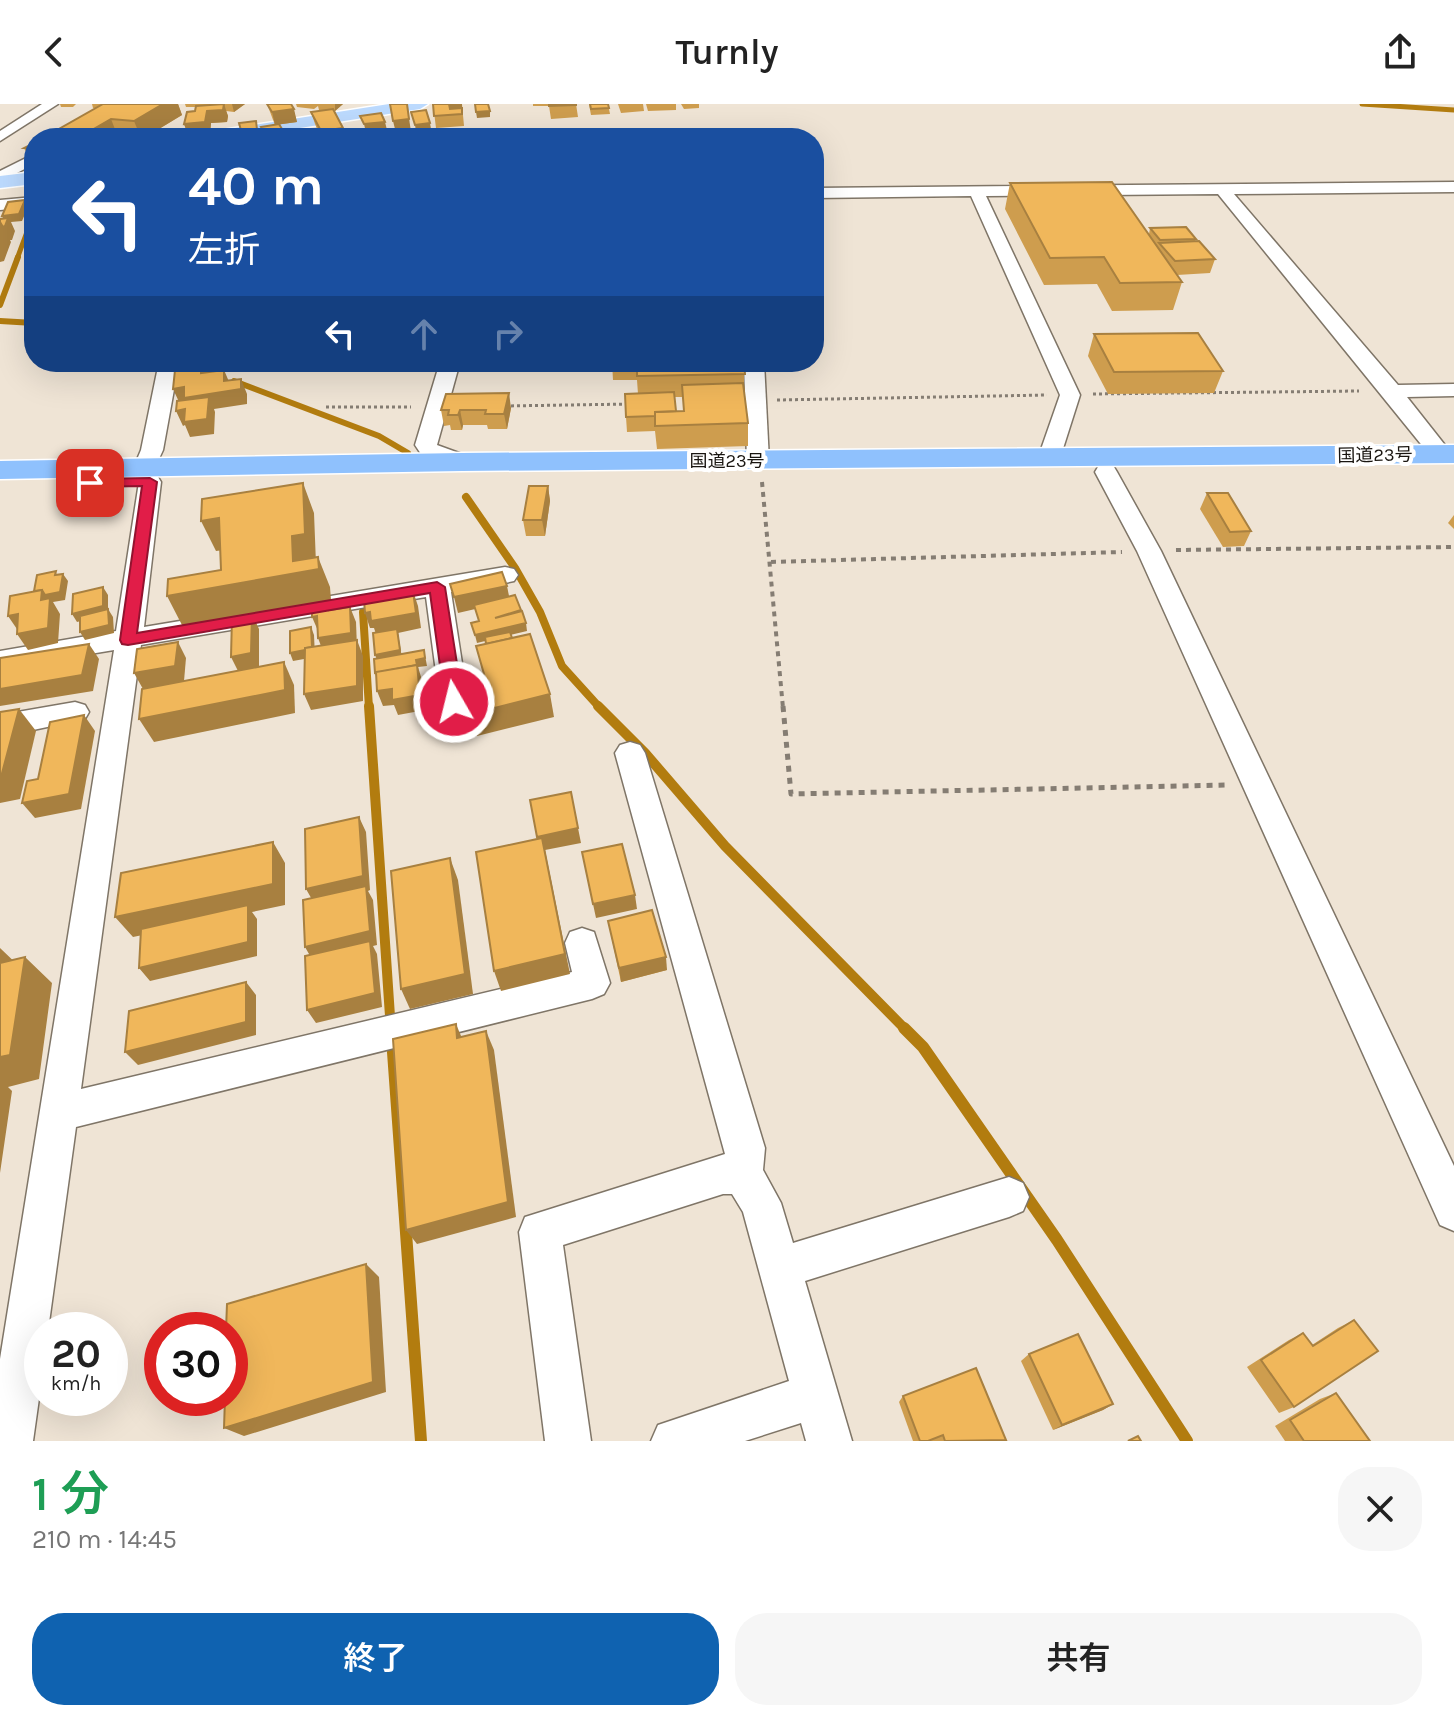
<!DOCTYPE html>
<html lang="ja">
<meta charset="utf-8">
<style>
:root{--surface:#fff;--page:#f6f6f6;--text:#222;--muted:#767676;--accent:#0f62b0}
body{margin:0;font-family:Karla,"Noto Sans JP",sans-serif;background:var(--page);color:var(--text);height:100vh;display:flex;flex-direction:column;font-size:30px;white-space:nowrap}
*{box-sizing:border-box;margin:0}
p{font-size:26px;color:var(--muted)}
.icon{flex:none;width:44px;height:44px;fill:none;stroke:currentColor;stroke-width:2;stroke-linecap:round;stroke-linejoin:round}
.map{position:relative;height:1337px;overflow:hidden}
.details{display:flex;flex-direction:column;background:var(--surface);flex:1}
.details>*{flex:none}
.banner{position:absolute;left:24px;top:24px;width:800px;height:244px;border-radius:32px;box-shadow:0 8px 32px #0002;background:#1a4fa0;color:#fff;overflow:hidden}
.speed{position:absolute;left:24px;top:1208px;display:flex;gap:16px;font-size:40px;font-weight:700;text-align:center}
.speed>*{display:grid;place-content:center;width:104px;height:104px;border-radius:50%;background:var(--surface);box-shadow:0 8px 32px #0002;line-height:1}
.speed small{font-size:20px;font-weight:400}
.speed .limit{border:12px solid #d22;background:#fff;color:#111}
.pin{position:absolute;display:grid;place-items:center;width:68px;height:68px;color:#fff;margin:-34px;border-radius:16px;box-shadow:0 4px 12px #0006}
.me{position:absolute;width:88px;margin:-44px;rotate:352deg;stroke-linejoin:round;filter:drop-shadow(0 0 6px #0008)}
.turn{display:flex;align-items:center;gap:28px;height:168px;padding:0 32px;font-size:36px}
.turn .icon{width:104px;height:104px;stroke-width:2.5}
.turn b{display:block;font-size:56px;line-height:68px}
.lanes{display:flex;align-items:center;height:76px;padding:0 32px;background:#0003;justify-content:center;gap:40px;direction:ltr}
.lanes .off{opacity:.35}
.round{display:grid;place-items:center;flex:none;width:84px;height:84px;border-radius:32px;background:var(--page)}
.summary{display:flex;align-items:center;justify-content:space-between;height:136px;padding:0 32px}
h1{font-size:48px;font-weight:600;line-height:60px;color:#1e9e55}
.button{display:flex;gap:16px;margin-top:auto;padding:16px 32px}
.button a{flex:1;height:92px;border-radius:32px;background:var(--accent);color:#fff;font-size:32px;font-weight:600;line-height:92px;text-align:center}
.button a+a{background:var(--page);color:var(--text)}
header{display:flex;justify-content:space-between;align-items:center;height:104px;padding:0 32px;background:var(--surface);font-size:36px;font-weight:600}
.map>svg:first-child{display:block}
</style>
<header><svg class="icon" aria-label="back" viewBox="0 0 24 24"><path d="M15 5l-7 7 7 7"/></svg>Turnly<svg class="icon" aria-label="share" viewBox="0 0 24 24"><path d="M12 15V3M7 8l5-5 5 5M5 13v7h14v-7"/></svg></header>
<div class="map">
<svg width="1454" height="1337" viewBox="0 0 1454 1337">
<rect width="100%" height="100%" fill="#efe4d5"/>
<g fill="none" stroke-linecap="round" stroke-linejoin="round">
<g stroke="#b27c0f" stroke-width="5">
<path d="M1362,0L1454,6"/>
<path d="M17,155L34,109"/>
</g>
<g stroke="#b27c0f" stroke-width="6">
<path d="M0,201L18,153"/>
<path d="M0,217L34,219"/>
<path d="M177,258L216,271"/>
<path d="M234,277L379,332L408,349"/>
</g>
<g stroke="#b27c0f" stroke-width="8">
<path d="M466,393L515,464L540,508L562,562L600,604"/>
<path d="M363,508L369,604"/>
</g>
<g stroke="#b27c0f" stroke-width="10">
<path d="M369,602L390,912"/>
<path d="M598,602L645,649L725,742L906,926"/>
</g>
<g stroke="#b27c0f" stroke-width="12">
<path d="M904,924L923,943L1057,1136L1187,1337"/>
<path d="M393,948L421,1337"/>
</g>
<defs>
<g id="minor">
<path d="M42,0H58L0,37V27Z"/>
<path d="M34,50V60L0,78V67Z"/>
<path d="M1454,78V88L1234,90L1398,281L1454,280V292L1407,293L1452,350L1441,357L1433,355L1218,90L986,92L1080,291L1060,354L1049,361L1038,354L1060,291L971,92L814,94V84Z"/>
<path d="M34,93V103L0,106V96Z"/>
<path d="M159,258H179L163,346L152,370H136L133,365L141,346Z"/>
<path d="M440,258H460L437,341L470,353L473,358L462,365L423,353L415,341Z"/>
<path d="M744,258H764L769,357L758,364L747,357Z"/>
<path d="M1106,361L1114,363L1117,368L1161,447L1454,1062V1127L1440,1121L1137,447L1095,368L1098,363Z"/>
<path d="M150,371L158,373L161,378L144,523L505,463L514,465L518,471L514,477L505,479L451,488L468,598L464,605L454,608L444,605L440,598L426,493L141,541L81,985L572,868L565,839L570,828L582,824L594,828L610,879L604,890L592,895L76,1023L48,1226H42V1273L33,1337H0V1255L114,546L0,565V547L116,527L139,378L142,373Z"/>
<path d="M75,598L85,601L89,608L85,615L0,633V611Z"/>
<path d="M630,638L640,641L645,649L765,1044L763,1066L781,1099L793,1139L1009,1073L1023,1079L1029,1093L1023,1107L1009,1113L805,1177L852,1337H806L801,1319L745,1337H651L658,1321L789,1277L743,1108L732,1090H723L563,1141L591,1337H545L519,1128L525,1113L725,1050L615,649L620,641Z"/>
</g>
<g id="major">
<path d="M389,0H428L420,5L236,34H194L203,29Z"/>
<path d="M34,68V80L0,84V72Z"/>
</g>
<path id="highway" d="M1454,341V359L462,367L0,375V357L462,349Z"/>
</defs>
<use href="#minor" stroke="#7f7567" stroke-width="3"/>
<use href="#major" stroke="#fff" stroke-width="3"/>
<use href="#highway" stroke="#fff" stroke-width="3"/>
<g stroke="#857d73" stroke-width="3" stroke-dasharray="3 3" stroke-linecap="butt">
<path d="M1093,290L1359,287"/>
<path d="M777,296L1047,291"/>
<path d="M505,302L631,300"/>
<path d="M326,303H411"/>
</g>
<g stroke="#857d73" stroke-width="4" stroke-dasharray="5 5" stroke-linecap="butt">
<path d="M762,378L783,604"/>
<path d="M1176,446L1454,443"/>
<path d="M771,458L1122,448"/>
</g>
<path stroke="#857d73" stroke-width="5" stroke-dasharray="6 6" stroke-linecap="butt" d="M783,602L791,690L1227,681"/>
<use href="#minor" fill="#fff" fill-rule="evenodd"/>
<use href="#major" fill="#bcdafe" fill-rule="evenodd"/>
<use href="#highway" fill="#8fc1fd" fill-rule="evenodd"/>
</g>
<g fill="#ce9d4e" fill-rule="evenodd">
<path d="M60,0H76L73,3H61Z"/>
<path d="M92,0H178L182,11L144,34H43L96,4H93Z"/>
<path d="M185,0H245L234,8L226,7L228,12L227,18L211,19L210,28L189,33L184,20L195,7L196,3H186Z"/>
<path d="M267,0H291L297,18L275,21Z"/>
<path d="M296,0H343L335,7L334,6L346,34H321L315,20L311,8L327,6H319L318,2L314,5L297,3Z"/>
<path d="M433,0H462L464,22L436,24Z"/>
<path d="M533,0H576L578,13L551,15L549,2H533Z"/>
<path d="M589,0H608L610,10L591,11Z"/>
<path d="M618,0H643L644,7L621,9Z"/>
<path d="M646,0H676V6L648,7Z"/>
<path d="M681,0H699V4L684,5Z"/>
<path d="M34,39V63L24,44Z"/>
<path d="M1010,79L1149,130L1150,124L1196,135L1195,137L1215,155L1210,169L1177,171L1182,178L1173,206L1112,207L1097,180L1044,181L1005,105Z"/>
<path d="M1094,230L1223,267L1214,289L1108,290L1088,252Z"/>
<path d="M612,258H744V292L748,319V342L657,345L655,327L627,328L626,313L638,290L637,276H613ZM674,293H683V307H676Z"/>
<path d="M511,304L507,325H488L487,321H463L462,326H451L450,321L444,322L441,306Z"/>
<path d="M548,382L550,397L545,432H526L523,416Z"/>
<path d="M1207,389L1251,427L1244,442L1223,443L1200,405Z"/>
<path d="M1454,411V425L1448,419Z"/>
<path d="M608,817L667,866L621,878Z"/>
<path d="M1354,1216L1294,1303L1279,1309L1247,1263L1289,1236L1303,1229L1312,1241L1338,1224Z"/>
<path d="M1029,1250L1113,1300L1103,1306L1053,1326L1021,1257Z"/>
<path d="M1336,1289L1370,1337H1285L1275,1322L1320,1295Z"/>
<path d="M903,1292L1005,1337H913L899,1298Z"/>
</g>
<g fill="#a88040">
<path d="M163,0H178L182,11L144,34H141L134,17Z"/>
<path d="M224,0L228,12L227,18L211,19L210,31L189,33L184,20L207,7Z"/>
<path d="M232,0H245L234,8Z"/>
<path d="M335,0H343L335,7Z"/>
<path d="M407,0L411,28L396,29L393,17Z"/>
<path d="M448,0H462V4L451,5Z"/>
<path d="M294,5L297,18L275,21L272,8Z"/>
<path d="M490,7V13L477,14L476,8Z"/>
<path d="M111,15L118,33L117,34H78Z"/>
<path d="M385,18L388,30L367,33L364,20Z"/>
<path d="M430,19L431,25L416,27L415,21Z"/>
<path d="M343,24L346,34H322L321,27Z"/>
<path d="M25,96L28,103L22,117L11,118L15,127L12,136H10L11,138L4,157L0,158V118L5,119L2,112Z"/>
<path d="M224,266L230,280L241,275L247,290V300L214,305L215,308L214,330L190,333L185,321L183,322L176,307L185,305L207,315L180,300L173,285L224,277Z"/>
<path d="M509,289L511,304L507,325L504,310Z"/>
<path d="M460,306L463,321L462,326L458,311Z"/>
<path d="M303,379L314,409L316,460L318,453L330,483L331,496H329L335,511L329,506V496L252,510L259,525V565L239,569L231,553L252,510L183,523L167,492L293,457L292,432Z"/>
<path d="M548,382L550,397L545,432L542,416Z"/>
<path d="M219,414L232,445L216,447L201,417Z"/>
<path d="M63,470L68,477L65,496L53,498L60,510L58,539L28,546L17,530L39,501L42,486Z"/>
<path d="M507,482L510,497L458,509L454,493Z"/>
<path d="M103,483L108,491V510L77,518L72,510Z"/>
<path d="M413,487L418,502L421,524L398,529L402,554L378,558L375,551L377,533L374,524H370L365,509Z"/>
<path d="M350,503L356,518L357,544L324,550L318,534Z"/>
<path d="M108,505L113,513L114,529L85,536L80,528Z"/>
<path d="M18,510L19,528L8,512Z"/>
<path d="M317,512L319,529L312,513Z"/>
<path d="M526,519L527,527L477,539L475,531Z"/>
<path d="M311,523L314,531L315,553L293,557L290,549Z"/>
<path d="M357,536L363,552V597L311,606L304,590Z"/>
<path d="M178,538L186,554L184,577L143,585L134,569Z"/>
<path d="M89,540L99,555L93,587L0,602V585Z"/>
<path d="M424,546L427,562L418,563L422,576L425,606L398,611L394,601L383,602L377,587L392,585L378,577L375,569L416,556Z"/>
<path d="M284,558L294,581L295,609L154,638L139,615Z"/>
<path d="M550,590L554,613L477,632L471,610Z"/>
<path d="M19,605L36,627L20,695L0,699V673Z"/>
<path d="M84,611L95,627L81,705L35,714L22,699Z"/>
<path d="M359,713L366,728L370,786L368,787L373,796L377,841L373,842L377,850L382,903L316,919L307,906L313,857L305,843L314,799L306,785Z"/>
<path d="M578,724L581,739L545,746L570,870L501,887L494,867L540,747L537,733Z"/>
<path d="M273,738L285,759V801L252,808L257,815V852L150,877L139,864L248,809L133,833L115,813Z"/>
<path d="M450,754L458,776L473,890L410,905L401,885Z"/>
<path d="M635,791L637,805L596,814L593,800Z"/>
<path d="M0,844L23,866L25,853L52,879L39,975L8,983L12,987L0,1069Z"/>
<path d="M666,853L667,866L621,878L619,864Z"/>
<path d="M246,878L256,891V931L138,961L125,948Z"/>
<path d="M456,920L464,939L457,934Z"/>
<path d="M486,927L494,946L516,1113L417,1140L406,1126Z"/>
<path d="M366,1160L379,1173L386,1288L244,1332L224,1324Z"/>
<path d="M1113,1300L1103,1306L1053,1326L1062,1321Z"/>
</g>
<g fill="#f0b75b" stroke="#a88040" stroke-width="2">
<path d="M103,0H163L134,17L111,15L78,34H43Z"/>
<path d="M224,0L223,6L207,7L205,18L184,20L187,8L195,7L196,2Z"/>
<path d="M267,0H291L294,5L272,8Z"/>
<path d="M390,0H407L409,15L393,17Z"/>
<path d="M433,0H449L450,5L462,4V10L434,12Z"/>
<path d="M475,0H488L490,7L476,8Z"/>
<path d="M549,0H576V1L549,2Z"/>
<path d="M590,0H608L609,4L591,5Z"/>
<path d="M333,5L343,24L321,27L311,8Z"/>
<path d="M426,6L430,19L415,21L411,8Z"/>
<path d="M381,9L385,18L364,20L360,12Z"/>
<path d="M256,17L258,34H234L242,30L239,19Z"/>
<path d="M279,20L282,25L277,26L284,34H268L261,23Z"/>
<path d="M211,28L213,34H192L191,30Z"/>
<path d="M182,31L183,34H159Z"/>
<path d="M34,39V45L24,44Z"/>
<path d="M1112,78L1182,178L1120,179L1104,153L1050,154L1010,79Z"/>
<path d="M25,96L19,110L2,112L8,98Z"/>
<path d="M8,114L5,122L3,123L0,118V115Z"/>
<path d="M1186,123L1196,135L1160,136L1150,124Z"/>
<path d="M1199,137L1215,155L1175,157L1159,139Z"/>
<path d="M1198,229L1223,267L1114,268L1094,230Z"/>
<path d="M637,258H744L745,270L637,272Z"/>
<path d="M201,262V269L224,266V277L241,275V285L184,294V283L173,285L175,266Z"/>
<path d="M743,279L748,319L655,322V308L684,307L682,281Z"/>
<path d="M674,288L676,307L655,308V312L626,313L625,290Z"/>
<path d="M509,289L504,310H485L486,306H460L458,311H448L449,306H441L446,290Z"/>
<path d="M209,293L207,315L184,318L185,305L176,307L177,297Z"/>
<path d="M303,379L305,430L292,432L293,457L318,453L319,465L167,492L168,475L221,466L219,414L201,417L202,395Z"/>
<path d="M529,382H548L542,416H523Z"/>
<path d="M1207,389H1228L1251,427L1230,428Z"/>
<path d="M56,467L55,471L63,470L60,488L45,491L42,486L34,487L37,471Z"/>
<path d="M502,468L507,482L454,493L450,480Z"/>
<path d="M103,483V502L72,510L73,490Z"/>
<path d="M42,486L41,496L50,494L48,524L17,530L18,510L8,512L10,492Z"/>
<path d="M413,487L416,509L371,517L370,508L365,509L364,496Z"/>
<path d="M515,491L521,506L495,514L522,507L526,519L475,531L471,519L479,517L474,501Z"/>
<path d="M329,496V506L350,503L351,529L318,534L317,512L312,513V499Z"/>
<path d="M108,505L109,521L80,528V512Z"/>
<path d="M252,510L251,549L231,553L232,513Z"/>
<path d="M311,523L312,543L305,544V546L290,549V527Z"/>
<path d="M397,525L400,546L375,551L373,529Z"/>
<path d="M510,528L512,534L486,540L485,533Z"/>
<path d="M530,530L550,590L471,610L464,582L486,577L476,542Z"/>
<path d="M357,536V582L304,590L305,544Z"/>
<path d="M178,538L175,562L134,569L137,545Z"/>
<path d="M89,540L82,571L0,585V554Z"/>
<path d="M424,546L425,554L416,556L417,561L375,569L374,555Z"/>
<path d="M284,558L285,586L139,615L142,585Z"/>
<path d="M417,561L420,591L392,596V585L377,587L376,568Z"/>
<path d="M19,605L1,673H0V608Z"/>
<path d="M84,611L69,690L22,699L27,677L38,675L50,618Z"/>
<path d="M571,688L578,724L537,733L530,696Z"/>
<path d="M359,713L363,772L306,785L305,725Z"/>
<path d="M542,734L565,850L494,867L476,748Z"/>
<path d="M273,738V780L115,813L121,769Z"/>
<path d="M622,740L635,791L593,800L582,748Z"/>
<path d="M450,754L465,870L401,885L391,767Z"/>
<path d="M366,782L370,827L305,843L303,796Z"/>
<path d="M248,801V838L139,864L141,825Z"/>
<path d="M652,806L666,853L619,864L608,817Z"/>
<path d="M370,837L375,889L307,906L305,852Z"/>
<path d="M25,853L10,951L0,953V859Z"/>
<path d="M246,878V918L125,948L129,907Z"/>
<path d="M456,920L457,934L486,927L508,1098L406,1126L393,935Z"/>
<path d="M366,1160L373,1278L224,1324L225,1294H230V1226H226L227,1200Z"/>
<path d="M1354,1216L1378,1247L1294,1303L1261,1256L1303,1229L1313,1242Z"/>
<path d="M1078,1230L1113,1300L1062,1321L1029,1250Z"/>
<path d="M976,1264L1006,1336L945,1337L943,1331L928,1337H920L903,1292Z"/>
<path d="M1336,1289L1370,1337H1304L1290,1316Z"/>
<path d="M1138,1332L1141,1337H1128Z"/>
</g>
<path fill="#e11d48" stroke="#92132f" stroke-width="2" d="M150,374L157,378L137,529L437,478L445,483L463,598L460,602H448L445,598L430,489L128,541L122,540L120,536L142,382L90,383L83,379L90,375Z"/>
<g text-anchor="middle" stroke-width="8" stroke-linejoin="round" paint-order="stroke">
<g font-size="18" fill="#191510" stroke="#fff">
<text transform="translate(1375 351) rotate(-1)" y="6">国道23号</text>
<text x="727" y="363">国道23号</text>
</g>
</g>
</svg>
<div class="speed"><div>20<small>km/h</small></div><div class="limit">30</div></div>
<div class="pin" style="left:90px;top:379px;background:#d93025"><svg class="icon" aria-label="arrive" viewBox="0 0 24 24"><path d="M6 21V4h12l-3 4 3 4H6"/></svg></div>
<svg class="me" style="left:454px;top:598px" viewBox="-20 -20 40 40"><circle r="17" fill="#e11d48" stroke="#fff" stroke-width="3"/><path d="M0-11L8 9 0 5-8 9z" fill="#fff"/></svg>
<div class="banner">
<div class="turn"><svg class="icon" aria-label="left" viewBox="0 0 24 24"><path d="M17 20v-9H6M10 6l-5 5 5 5"/></svg><div><b>40 m</b>左折</div></div>
<div class="lanes"><svg class="icon" aria-label="left" viewBox="0 0 24 24"><path d="M17 20v-9H6M10 6l-5 5 5 5"/></svg><svg class="icon off" aria-label="ahead" viewBox="0 0 24 24"><path d="M12 20V5M6 11l6-6 6 6"/></svg><svg class="icon off" aria-label="right" viewBox="0 0 24 24"><path d="M7 20v-9h11M14 6l5 5-5 5"/></svg></div>
</div>
</div>
<section class="details">
<div class="summary"><div><h1>1 分</h1><p>210 m · 14:45</p></div><a class="round"><svg class="icon" aria-label="close" viewBox="0 0 24 24"><path d="M6 6l12 12M18 6L6 18"/></svg></a></div>
<div class="button"><a>終了</a><a>共有</a></div>
</section>
